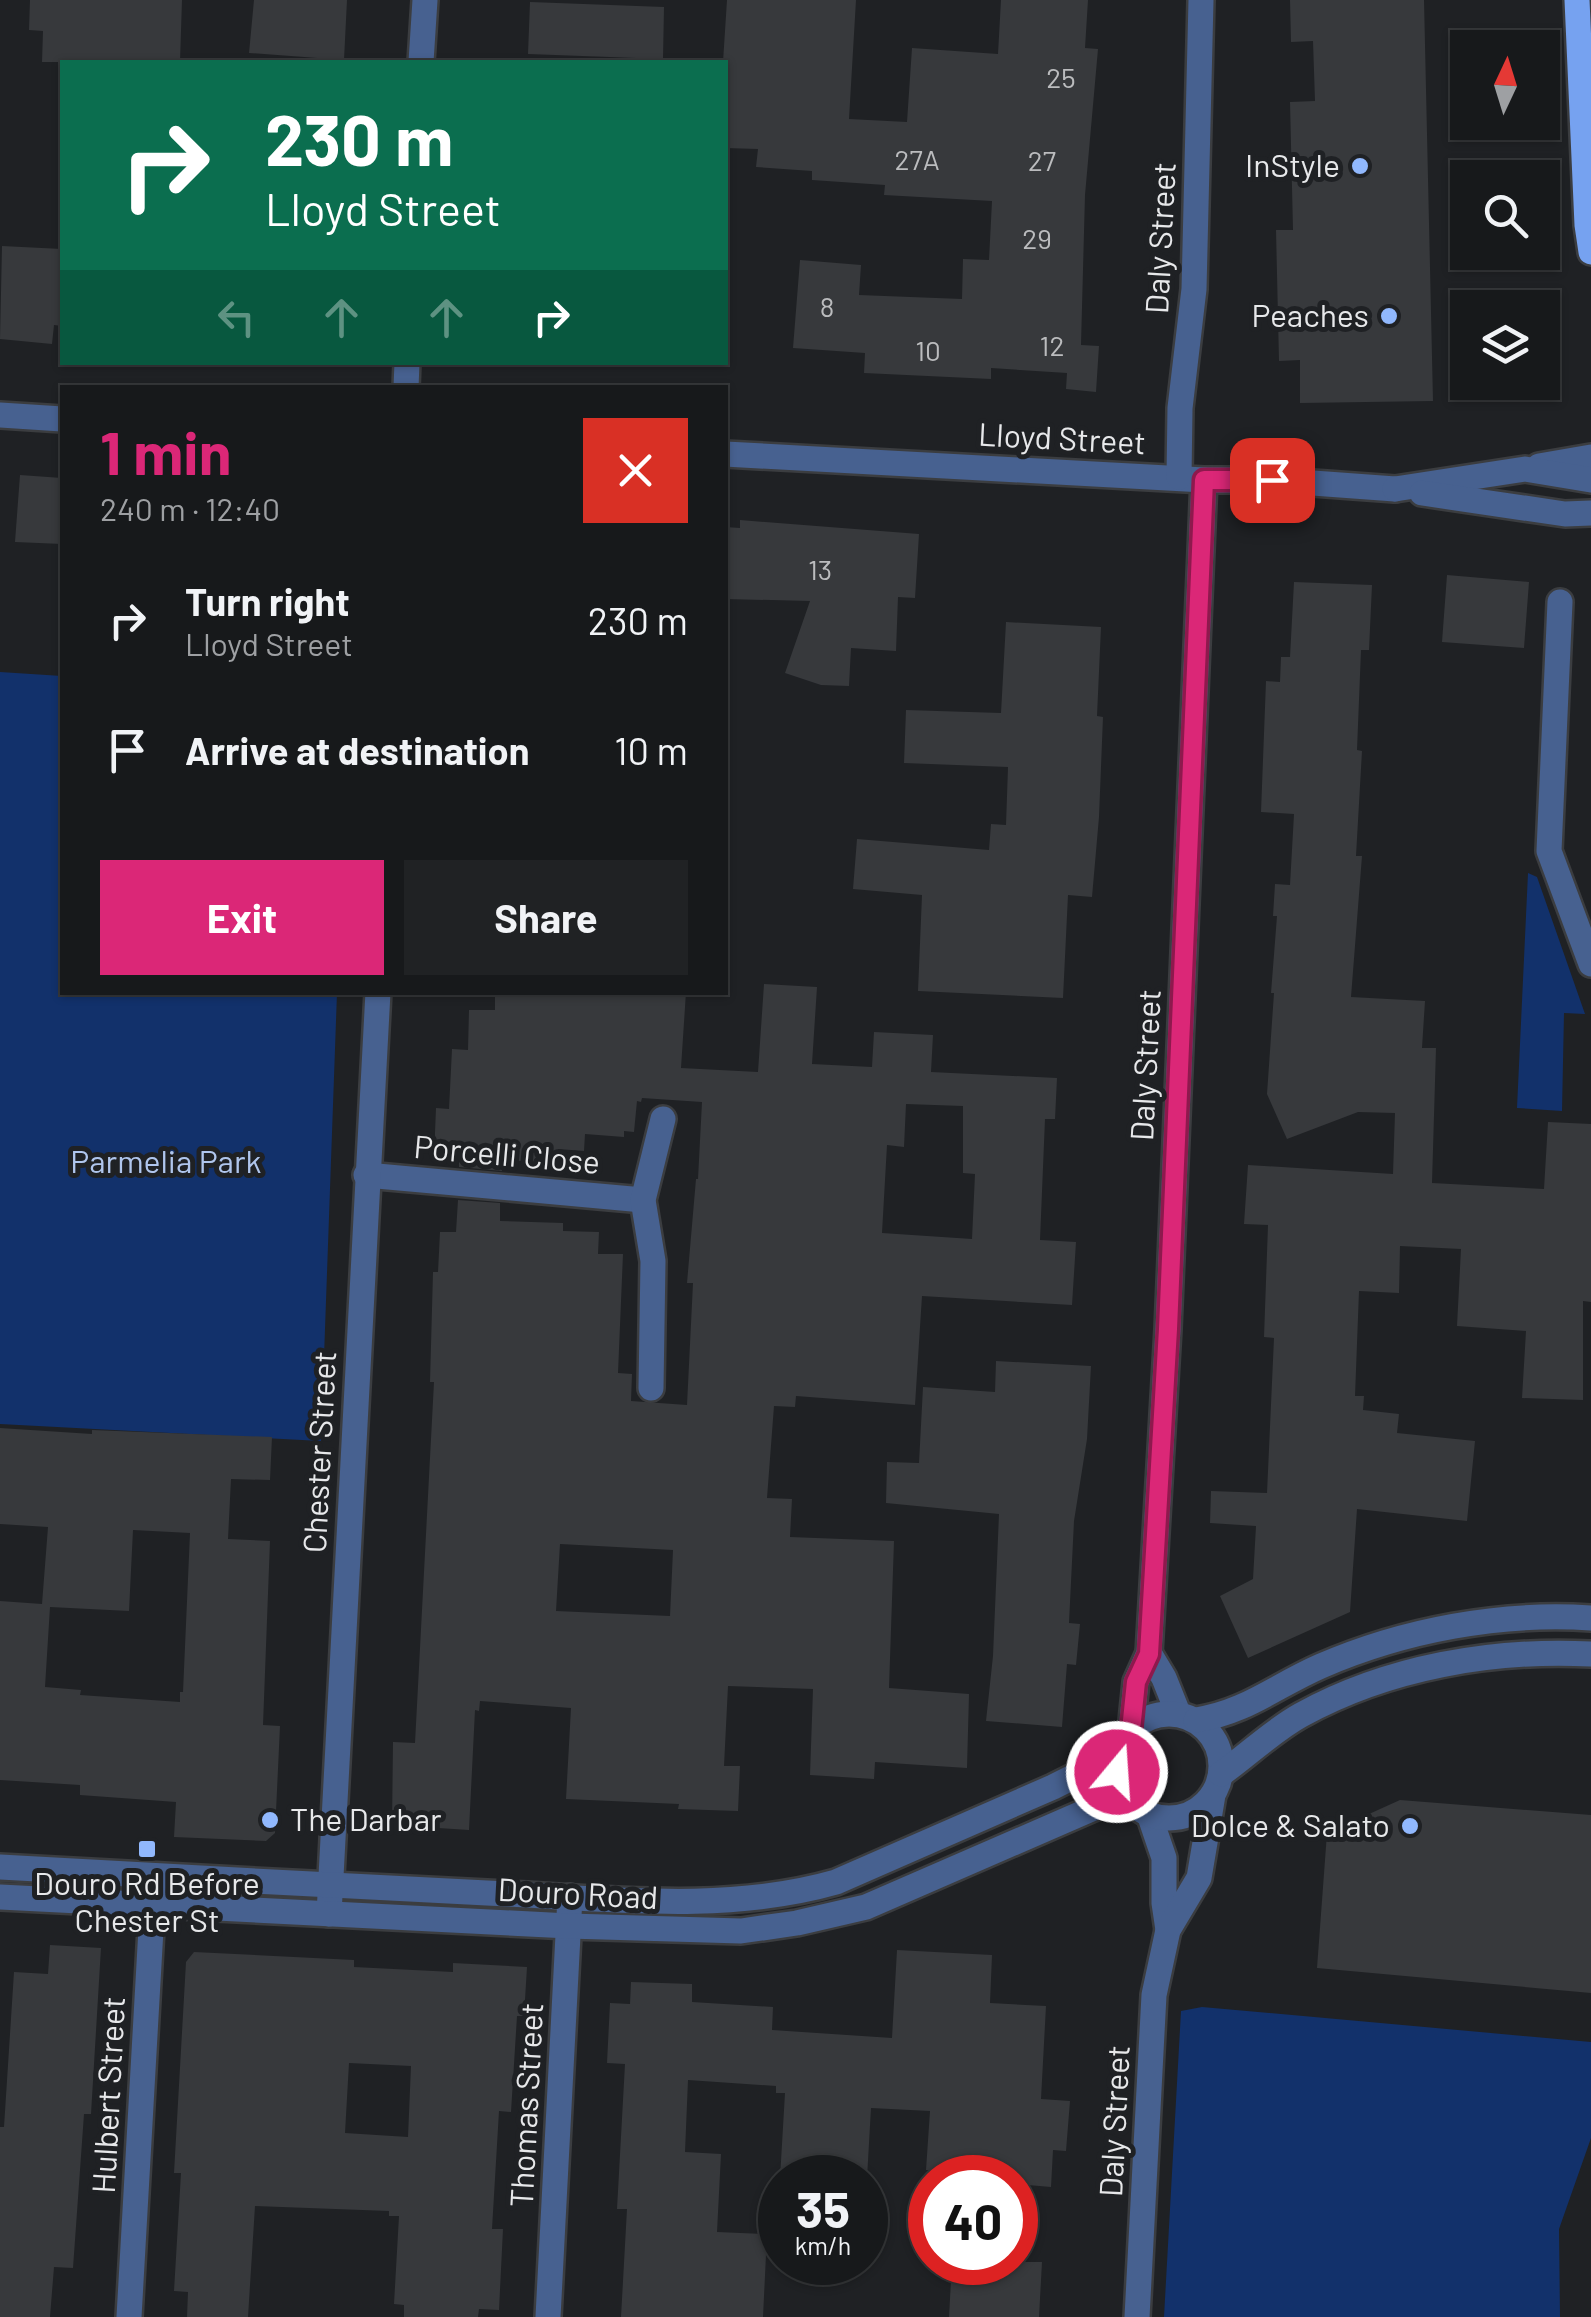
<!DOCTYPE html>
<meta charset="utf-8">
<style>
:root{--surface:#17191b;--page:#202224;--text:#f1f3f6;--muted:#9ea0a3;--line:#36383a;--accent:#db2777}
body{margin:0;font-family:Barlow,sans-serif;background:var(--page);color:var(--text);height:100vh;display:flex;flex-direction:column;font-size:38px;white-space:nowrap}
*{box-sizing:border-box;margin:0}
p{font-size:32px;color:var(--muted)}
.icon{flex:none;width:55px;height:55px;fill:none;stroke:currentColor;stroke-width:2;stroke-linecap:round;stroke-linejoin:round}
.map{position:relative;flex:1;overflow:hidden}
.side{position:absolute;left:60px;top:385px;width:668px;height:610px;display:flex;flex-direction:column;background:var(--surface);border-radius:0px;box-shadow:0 2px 8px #0004,0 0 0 2px var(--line)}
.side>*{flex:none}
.hud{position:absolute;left:60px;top:60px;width:668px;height:305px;border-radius:0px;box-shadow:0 2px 8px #0004,0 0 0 2px var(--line);background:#0b6e4f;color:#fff;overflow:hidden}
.needle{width:65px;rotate:4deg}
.controls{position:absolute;left:1450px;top:30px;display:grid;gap:20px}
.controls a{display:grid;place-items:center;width:110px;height:110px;border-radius:0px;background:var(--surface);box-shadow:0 2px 8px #0004,0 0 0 2px var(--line);font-size:50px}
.speed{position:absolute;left:758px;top:2155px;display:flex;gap:20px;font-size:50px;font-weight:700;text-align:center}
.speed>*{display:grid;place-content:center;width:130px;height:130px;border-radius:50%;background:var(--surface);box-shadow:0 2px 8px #0004,0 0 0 2px var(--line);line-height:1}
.speed small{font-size:25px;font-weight:400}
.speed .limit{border:15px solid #d22;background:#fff;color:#111}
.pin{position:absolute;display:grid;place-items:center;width:85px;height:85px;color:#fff;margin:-42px;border-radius:20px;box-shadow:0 5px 15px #0006}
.me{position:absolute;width:110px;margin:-55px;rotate:18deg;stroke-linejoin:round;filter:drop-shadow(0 0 8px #0008)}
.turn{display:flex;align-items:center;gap:35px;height:210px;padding:0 40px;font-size:45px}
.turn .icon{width:130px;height:130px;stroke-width:2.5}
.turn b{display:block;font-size:70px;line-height:85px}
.lanes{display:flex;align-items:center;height:95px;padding:0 40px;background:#0003;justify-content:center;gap:50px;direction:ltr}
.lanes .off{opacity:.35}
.round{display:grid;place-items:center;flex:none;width:105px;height:105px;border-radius:0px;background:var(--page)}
.headline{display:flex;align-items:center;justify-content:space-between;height:170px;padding:0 40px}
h1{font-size:60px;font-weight:700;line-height:75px;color:var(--accent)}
.action{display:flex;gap:20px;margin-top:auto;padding:20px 40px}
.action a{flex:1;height:115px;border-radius:0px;background:var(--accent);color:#fff;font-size:40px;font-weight:700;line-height:115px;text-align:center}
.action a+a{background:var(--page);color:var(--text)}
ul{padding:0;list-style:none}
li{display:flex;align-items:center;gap:30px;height:130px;padding:0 40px}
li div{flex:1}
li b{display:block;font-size:38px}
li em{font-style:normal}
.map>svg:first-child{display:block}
</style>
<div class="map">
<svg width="1591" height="2317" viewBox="0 0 1591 2317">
<rect width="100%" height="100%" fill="#1f2124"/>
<g fill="#12316b">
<path d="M0,672L62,676V992L337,993L321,1441L0,1424Z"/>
<path d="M1528,873L1537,877L1585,1014L1564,1013L1562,1111L1517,1108Z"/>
<path d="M1202,2007L1591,2042V2138L1559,2229L1560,2317H1164L1181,2011Z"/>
</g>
<g fill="#37393c" fill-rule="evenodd">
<path d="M30,0H182L180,62H42L43,31L29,30Z"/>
<path d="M254,0H347L344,60L249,53Z"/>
<path d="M727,0H856L849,119L907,122L912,48L998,54L1001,0H1088L1085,48L1098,49L1085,195L1081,345L1099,346L1096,392L1066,389L1067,373L991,368V379L864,373L865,353L793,348L800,260L861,265L859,295L962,299L963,259L989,260L992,201L884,195L885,185L812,180V171L756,167L758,149L725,148L723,62Z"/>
<path d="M1290,0H1424L1433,401L1300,403V360L1279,361L1276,230H1293L1290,102L1315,101L1313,41L1291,42Z"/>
<path d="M530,2L664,7L663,59L528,54Z"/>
<path d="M2,246L62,249V326L54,325L52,344L0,339Z"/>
<path d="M20,475L62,478V544L15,542Z"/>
<path d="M740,520L919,534L915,598L898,597L896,651L851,648L849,686L821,685L785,673L810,601L725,599V527L740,528Z"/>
<path d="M1447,575L1529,582L1524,648L1442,642Z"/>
<path d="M1294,582L1372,585L1369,650H1361L1357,750L1362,751L1356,856H1362L1351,997L1425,1001L1422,1048H1436L1432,1183L1544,1189L1548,1122L1591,1124V1302L1583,1301V1400L1522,1398L1526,1331L1457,1326L1461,1249L1400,1246L1399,1293L1359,1291L1355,1396H1364L1363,1410L1399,1414L1397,1433L1475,1441L1467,1521L1357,1509L1350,1612L1248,1658L1220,1596L1253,1579L1256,1526L1210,1523L1211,1491L1267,1493L1274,1338L1264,1337L1268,1225L1244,1224L1248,1165L1393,1174L1395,1113L1358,1112L1287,1139L1267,1094L1274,993H1271L1277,916H1273L1275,884L1290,885L1294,814L1261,812L1266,681L1280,682L1281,657H1290Z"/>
<path d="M1006,622L1101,627L1097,716L1103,717L1099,817L1092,897L1068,895L1063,998L918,991L922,895L853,889L857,839L989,850L991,824L1006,825L1008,767L904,763L906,710L1001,713Z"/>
<path d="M764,984L817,987L812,1064L872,1067L874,1032L933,1035L931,1072L1057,1078L1055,1119H1045L1040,1240L1076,1242L1072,1305L922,1296L915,1405L796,1396L795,1407L774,1406L767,1498L792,1499L790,1537L894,1541L889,1688L969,1694L967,1768L875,1762L874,1779L810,1775L813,1689L728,1686L724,1766H740L738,1811L678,1809L679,1804L566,1799L571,1708L480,1701L479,1711L475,1710L469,1830L392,1825L393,1742L415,1743L434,1382H430L433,1272H438L440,1232H456L458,1200L500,1203V1221L563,1223V1231L599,1232L598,1254H623L618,1373L632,1374L631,1401L687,1405L693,1283H687L696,1179H698L702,1102L642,1098L641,1102L637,1101L634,1132L624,1131V1137L585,1134L584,1151L558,1149V1163L502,1160V1171L459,1167V1158L434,1157L436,1108L449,1109L452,1049L468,1050L469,1010H495V992H686L681,1068L758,1072ZM906,1104L963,1106V1173L975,1174L972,1239L882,1233L887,1145L904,1147ZM560,1544L673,1550L670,1616L556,1611Z"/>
<path d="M996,1361L1091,1366L1087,1439L1074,1521L1069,1623L1080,1624L1076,1665L1067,1664L1062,1727L986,1721L993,1656L999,1514L886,1503L887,1462L919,1463L923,1387L995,1392Z"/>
<path d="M0,1428L92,1434V1430L272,1437L270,1480L231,1479L228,1539L270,1541L263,1725L280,1726L275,1833L266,1841L174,1837L176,1802L80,1795V1785L0,1780V1601L42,1604L48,1527L0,1524ZM133,1530L190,1533L183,1692H180V1702L80,1695L81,1690L45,1687L50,1607L129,1611Z"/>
<path d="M1400,1800L1591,1815V1993L1317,1968L1327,1833Z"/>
<path d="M50,1945L101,1948L91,2114H84L73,2268L54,2267L50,2317H0V2127H4L14,1972L48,1974Z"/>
<path d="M897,1950L992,1955L990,2003L1046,2006L1041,2099L1070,2101L1066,2151L1053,2150L1051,2187L1015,2184V2178L926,2170L930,2111L871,2108L867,2178H780L785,2093H776V2086L688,2080L685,2152L721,2154L717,2232L767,2234L763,2317H621L627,2209H617L625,2064L607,2063L610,2003L630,2004L631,1982L692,1984V2002L773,2007L772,2030L892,2038Z"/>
<path d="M194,1952L354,1960V1967L453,1972V1963L527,1967L524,2016H517L511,2112L499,2111L492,2229H503L499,2310L479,2309L478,2317H404V2305L394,2304L399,2216H389V2211L255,2206L248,2317H187L188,2292L174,2291L181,2173H174L186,1962ZM349,2063L411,2066L408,2137L345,2133Z"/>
<path d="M952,2262H1042L1039,2317H949Z"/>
</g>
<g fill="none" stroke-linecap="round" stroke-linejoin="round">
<defs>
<g id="minor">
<path d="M421,62L425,0"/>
<path d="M406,388L407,362"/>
<path d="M0,415L62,419"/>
<path d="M725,454L1204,480H1272L1395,489"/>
<path d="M1179,477L1180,408L1194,289L1201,0"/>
<path d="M1560,602L1549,851L1591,964"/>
<path d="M366,1175L643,1200"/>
<path d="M651,1388L653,1261L643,1200L663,1119"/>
<path d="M1149,1653L1164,1678L1178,1713"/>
<path d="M1131,1730L1136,1682L1149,1653L1168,1329L1204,480"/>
<path d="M1149,1814L1164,1858V1903L1168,1930"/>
<path d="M329,1914L378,992"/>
<path d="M129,2317L154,1876"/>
<path d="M548,2317L570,1897"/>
<path d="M1137,2317L1154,1995L1168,1930L1199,1878L1213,1795"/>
</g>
<g id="tertiary">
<path d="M1539,466L1591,457"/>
<path d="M1395,489L1525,469L1591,480"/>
<path d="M1422,493L1565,514L1591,513"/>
<circle cx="1169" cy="1766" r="52"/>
<path d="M1196,1720C1247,1712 1275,1686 1321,1666C1404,1630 1501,1612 1591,1618"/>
<path d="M1221,1774C1248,1755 1272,1731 1301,1715C1388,1667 1493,1649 1591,1654"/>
<path d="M0,1867C162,1876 325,1885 487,1893C602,1898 724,1914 836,1882L1053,1787L1117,1755"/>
<path d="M0,1897L569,1926L741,1931L797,1923L866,1907L1096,1807L1131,1802"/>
</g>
<path id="primary" d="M1577,0L1587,225L1591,252"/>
</defs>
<use href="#minor" stroke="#3b3d40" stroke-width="30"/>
<use href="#tertiary" stroke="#3b3d40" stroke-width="30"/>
<use href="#primary" stroke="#3b3d40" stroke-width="30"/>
<use href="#minor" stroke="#476190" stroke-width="25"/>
<use href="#tertiary" stroke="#476190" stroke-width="25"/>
<use href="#primary" stroke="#76a2f0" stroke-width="25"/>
</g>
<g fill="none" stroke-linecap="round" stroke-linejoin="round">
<defs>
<path id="route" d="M1117,1772L1122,1741L1131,1730L1136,1682L1149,1654L1168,1329L1204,480H1272"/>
</defs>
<use href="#route" stroke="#8e194d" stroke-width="25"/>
<use href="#route" stroke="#db2777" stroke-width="18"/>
</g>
<g fill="#91b8fd" stroke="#1f2124" stroke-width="4">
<circle cx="1360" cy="166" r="10"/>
<circle cx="1389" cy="316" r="10"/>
<circle cx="270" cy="1820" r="10"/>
<circle cx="1410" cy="1826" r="10"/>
<rect x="137" y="1839" width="20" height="20" rx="5"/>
</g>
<g text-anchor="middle" stroke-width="10" stroke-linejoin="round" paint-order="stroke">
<g font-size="28" fill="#bbbcbe">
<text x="1061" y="88">25</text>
<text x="917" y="170">27A</text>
<text x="1042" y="171">27</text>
<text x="1037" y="249">29</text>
<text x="827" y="317">8</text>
<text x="1052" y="356">12</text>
<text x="928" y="361">10</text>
<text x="820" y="580">13</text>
</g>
<g font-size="32" fill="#e7e8ea" stroke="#1f2124" text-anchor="end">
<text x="1340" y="177">InStyle</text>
<text x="1369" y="327">Peaches</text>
<text x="290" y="1831" text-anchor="start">The Darbar</text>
<text x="1390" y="1837">Dolce &amp; Salato</text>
<text x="147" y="1895" text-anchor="middle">Douro Rd Before<tspan x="147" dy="37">Chester St</tspan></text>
</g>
<g font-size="32" fill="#e7e8ea" stroke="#1f2124">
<text transform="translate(1161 238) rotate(-87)" y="11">Daly Street</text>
<text transform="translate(1062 439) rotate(3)" y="11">Lloyd Street</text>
<text transform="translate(1146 1065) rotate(-87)" y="11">Daly Street</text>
<text transform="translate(507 1155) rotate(5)" y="11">Porcelli Close</text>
<text transform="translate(320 1452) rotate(-87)" y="11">Chester Street</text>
<text transform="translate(578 1894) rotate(3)" y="11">Douro Road</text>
<text transform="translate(109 2095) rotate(-87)" y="11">Hulbert Street</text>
<text transform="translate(527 2105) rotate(-87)" y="11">Thomas Street</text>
<text transform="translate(1115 2121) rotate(-87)" y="11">Daly Street</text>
</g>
<g font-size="32" fill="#b0c6ed" stroke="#1f2124">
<text x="166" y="1173">Parmelia Park</text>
</g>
</g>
</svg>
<div class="controls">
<a><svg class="needle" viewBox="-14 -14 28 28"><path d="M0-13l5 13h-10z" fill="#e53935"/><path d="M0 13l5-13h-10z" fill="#9ea0a3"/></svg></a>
<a><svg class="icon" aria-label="search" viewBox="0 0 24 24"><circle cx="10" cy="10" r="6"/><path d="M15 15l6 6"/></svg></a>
<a><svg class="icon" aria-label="layers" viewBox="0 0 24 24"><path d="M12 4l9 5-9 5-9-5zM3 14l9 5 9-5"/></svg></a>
</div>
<div class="speed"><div>35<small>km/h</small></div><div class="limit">40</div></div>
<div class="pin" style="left:1272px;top:480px;background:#d93025"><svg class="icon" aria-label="arrive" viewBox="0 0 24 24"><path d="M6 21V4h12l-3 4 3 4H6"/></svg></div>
<svg class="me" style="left:1117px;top:1772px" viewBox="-20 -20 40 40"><circle r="17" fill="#db2777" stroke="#fff" stroke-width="3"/><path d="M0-11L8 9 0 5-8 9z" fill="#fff"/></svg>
<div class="hud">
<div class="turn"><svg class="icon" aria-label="right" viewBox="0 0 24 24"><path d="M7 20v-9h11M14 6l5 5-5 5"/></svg><div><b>230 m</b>Lloyd Street</div></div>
<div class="lanes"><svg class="icon off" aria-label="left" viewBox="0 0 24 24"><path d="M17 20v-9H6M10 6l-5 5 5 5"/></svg><svg class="icon off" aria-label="ahead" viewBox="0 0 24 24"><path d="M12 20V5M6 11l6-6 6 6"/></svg><svg class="icon off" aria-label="ahead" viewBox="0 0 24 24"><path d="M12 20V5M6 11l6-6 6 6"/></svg><svg class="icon" aria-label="right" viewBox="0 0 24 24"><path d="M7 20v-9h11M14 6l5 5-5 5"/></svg></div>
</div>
<section class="side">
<div class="headline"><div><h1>1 min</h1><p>240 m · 12:40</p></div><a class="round" style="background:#d93025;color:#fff"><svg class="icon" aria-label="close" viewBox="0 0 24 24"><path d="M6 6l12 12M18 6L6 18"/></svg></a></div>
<ul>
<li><svg class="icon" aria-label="right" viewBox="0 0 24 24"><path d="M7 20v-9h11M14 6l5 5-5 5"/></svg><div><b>Turn right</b><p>Lloyd Street</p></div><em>230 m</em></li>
<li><svg class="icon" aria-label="arrive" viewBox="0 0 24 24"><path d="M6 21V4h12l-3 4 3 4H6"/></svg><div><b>Arrive at destination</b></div><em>10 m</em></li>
</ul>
<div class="action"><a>Exit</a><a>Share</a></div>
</section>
</div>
